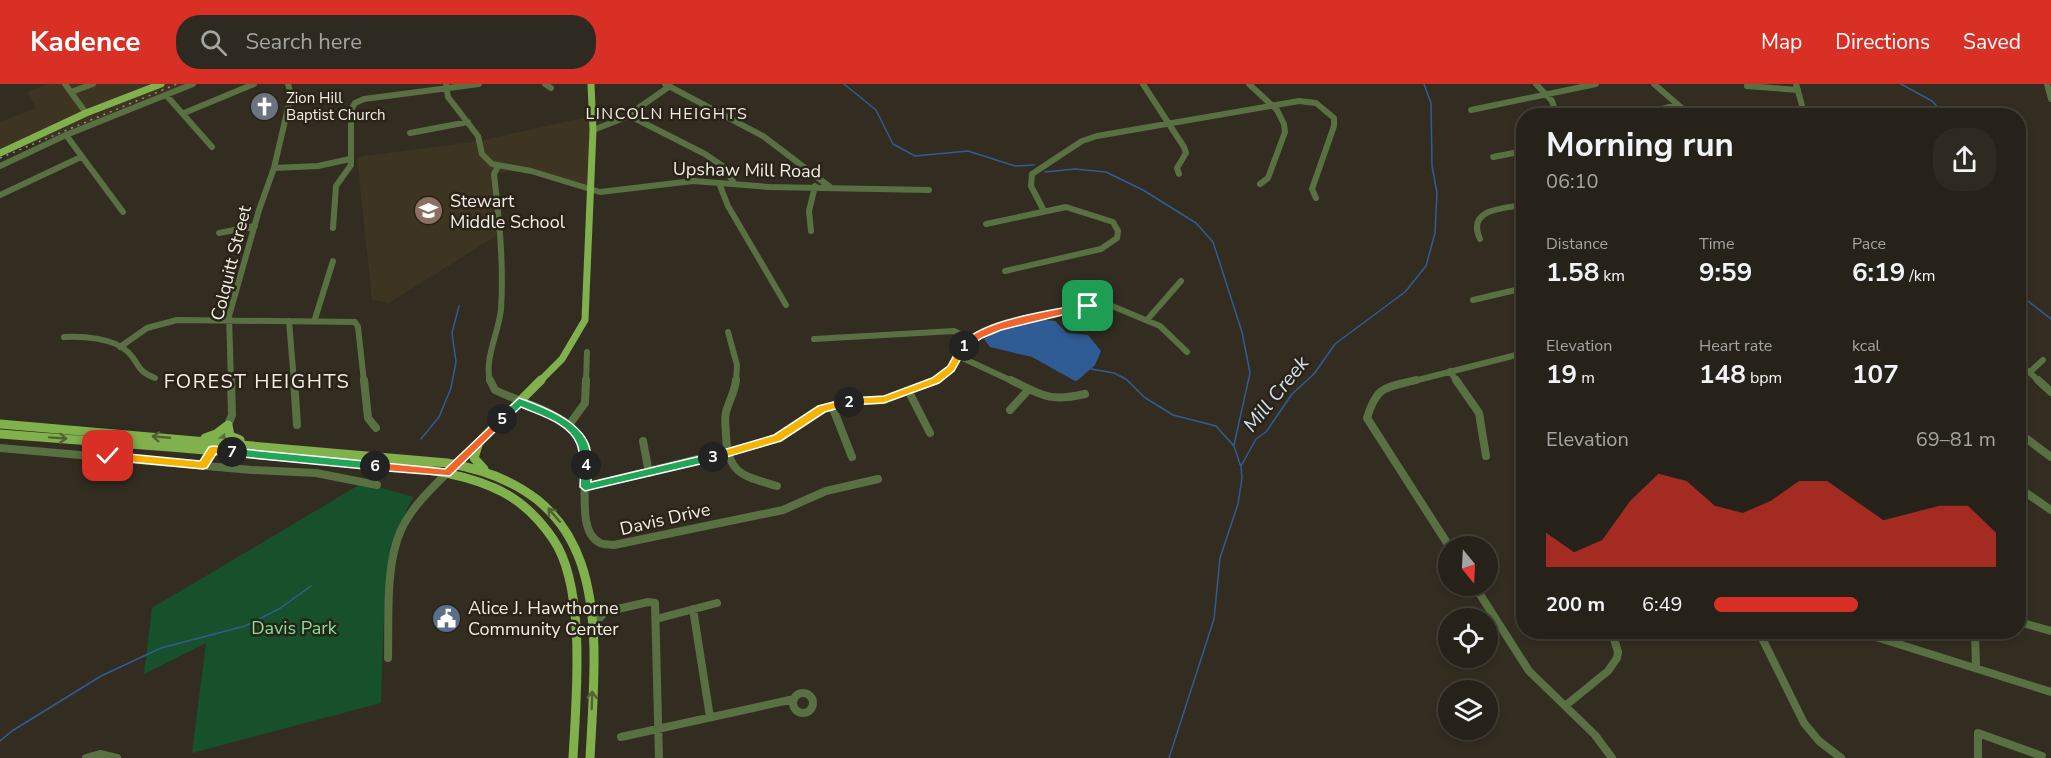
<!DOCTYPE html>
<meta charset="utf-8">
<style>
:root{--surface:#262219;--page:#2e2a22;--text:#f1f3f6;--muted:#a4a4a2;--line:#423f38;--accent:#d93025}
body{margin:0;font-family:"Nunito Sans",sans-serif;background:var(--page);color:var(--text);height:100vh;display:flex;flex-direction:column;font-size:22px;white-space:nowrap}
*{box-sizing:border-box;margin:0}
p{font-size:20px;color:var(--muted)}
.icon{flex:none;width:33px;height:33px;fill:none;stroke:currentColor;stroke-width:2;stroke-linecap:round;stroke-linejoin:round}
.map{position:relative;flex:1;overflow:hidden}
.drawer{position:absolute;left:1516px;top:24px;width:510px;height:531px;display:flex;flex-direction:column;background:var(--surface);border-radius:24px;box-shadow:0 3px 9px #0003,0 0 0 2px var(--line)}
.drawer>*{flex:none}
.needle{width:39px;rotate:162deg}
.controls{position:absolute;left:1438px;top:452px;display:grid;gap:12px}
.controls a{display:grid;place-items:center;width:60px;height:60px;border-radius:50%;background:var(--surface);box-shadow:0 3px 9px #0003,0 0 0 2px var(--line);font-size:30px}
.pin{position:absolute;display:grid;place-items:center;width:51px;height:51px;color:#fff;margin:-26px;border-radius:12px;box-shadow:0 3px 9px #0006}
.km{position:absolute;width:30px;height:30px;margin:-15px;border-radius:50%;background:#222;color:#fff;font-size:16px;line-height:30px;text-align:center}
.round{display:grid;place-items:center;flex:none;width:63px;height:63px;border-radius:24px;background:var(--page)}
.head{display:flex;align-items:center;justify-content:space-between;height:102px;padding:0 30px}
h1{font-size:33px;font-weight:700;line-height:45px}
.stats{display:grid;grid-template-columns:repeat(3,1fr);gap:9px;height:102px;padding:6px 30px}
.stats div{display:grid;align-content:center}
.stats b{font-size:26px;font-weight:700}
.stats small{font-size:16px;font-weight:400}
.stats p{font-size:16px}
.chart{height:168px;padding:12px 30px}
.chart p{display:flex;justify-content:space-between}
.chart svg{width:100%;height:108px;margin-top:6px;fill:var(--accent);opacity:.7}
ul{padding:0 30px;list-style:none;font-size:20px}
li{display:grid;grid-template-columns:96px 72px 1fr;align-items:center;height:45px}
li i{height:15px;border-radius:8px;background:var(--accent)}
header{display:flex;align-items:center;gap:36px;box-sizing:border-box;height:84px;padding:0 30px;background:var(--accent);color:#fff}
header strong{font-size:28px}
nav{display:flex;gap:33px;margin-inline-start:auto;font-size:21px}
.search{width:420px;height:54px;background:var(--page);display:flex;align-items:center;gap:15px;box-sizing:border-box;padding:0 21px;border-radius:24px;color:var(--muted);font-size:22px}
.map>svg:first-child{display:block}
.built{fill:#3d3422}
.green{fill:#16512c}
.water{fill:#305c95}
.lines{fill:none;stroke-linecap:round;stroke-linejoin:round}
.stream{stroke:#305c95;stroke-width:1.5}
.minor-far1{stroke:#587042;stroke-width:6}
.minor{stroke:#587042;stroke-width:8}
.major-far1{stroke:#81b14d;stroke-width:7}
.major{stroke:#81b14d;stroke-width:9}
.rail{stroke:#969187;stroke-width:1.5;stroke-dasharray:2 5;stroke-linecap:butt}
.oneway{stroke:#516330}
.split-1{fill:#f0652b;stroke:#fff;stroke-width:1.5}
.split-2{fill:#f5b400;stroke:#fff;stroke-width:1.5}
.split-3{fill:#f5b400;stroke:#fff;stroke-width:1.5}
.split-4{fill:#22a559;stroke:#fff;stroke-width:1.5}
.split-5{fill:#22a559;stroke:#fff;stroke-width:1.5}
.split-6{fill:#f0652b;stroke:#fff;stroke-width:1.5}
.split-7{fill:#22a559;stroke:#fff;stroke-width:1.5}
.split-8{fill:#f5b400;stroke:#fff;stroke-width:1.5}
.labels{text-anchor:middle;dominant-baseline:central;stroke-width:5;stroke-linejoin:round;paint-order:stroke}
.far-poi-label{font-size:15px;fill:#f2eee6;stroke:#292318;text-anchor:start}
.far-neighbourhood-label{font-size:16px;letter-spacing:1.5px;fill:#f2eee6;stroke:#292318}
.street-label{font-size:18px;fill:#f2eee6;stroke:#292318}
.poi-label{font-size:18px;fill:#f2eee6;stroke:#292318;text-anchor:start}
.park-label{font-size:18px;fill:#7fe29d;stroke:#292318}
.neighbourhood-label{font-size:20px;letter-spacing:1.5px;fill:#f2eee6;stroke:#292318}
.water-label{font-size:20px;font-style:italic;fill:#d3e0f1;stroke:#292318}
</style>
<header>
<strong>Kadence</strong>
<div class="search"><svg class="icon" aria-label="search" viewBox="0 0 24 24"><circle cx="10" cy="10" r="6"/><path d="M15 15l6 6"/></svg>Search here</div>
<nav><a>Map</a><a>Directions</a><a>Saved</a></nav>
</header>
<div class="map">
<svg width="2051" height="674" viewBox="0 0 2051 674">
<rect width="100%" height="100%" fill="#332d21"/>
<path class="built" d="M48 0H189L65 50 0 69V38L36 24 27 8Z
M592 32 589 103 518 86 494 90 496 152 389 219 372 216 357 73 479 57Z"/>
<path class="green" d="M359 401 379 403 413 413C380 475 384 552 381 619L192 669 206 559 144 590 152 524Z"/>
<path class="water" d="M1044 236 1055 237 1067 249 1088 251 1101 267 1095 281 1078 296 1075 297 1032 273 990 263 984 255 995 248Z"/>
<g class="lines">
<path class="stream" d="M844 0 876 26 893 60 915 72 968 67 1015 82 1034 81
M1901 0 1932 17 1946 32
M1045 88 1075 85 1106 88 1143 106 1196 139 1213 158 1242 248 1250 289 1234 361
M2019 210 2051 235
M1091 285 1114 289 1126 295 1144 313 1173 331 1216 342 1234 362 1241 383 1242 394 1238 420 1220 474 1214 535 1169 674
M421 355 439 333 451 304 456 278 452 249 459 222
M1241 382 1256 355 1266 348 1292 310 1314 290 1335 260 1405 208 1426 182 1435 149 1437 109 1432 82 1431 19 1424 0
M0 657 12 647 101 592 161 564 245 542 279 525 311 502"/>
<path class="minor-far1" d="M65 0 86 29
M446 0 448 13 478 52 482 70 492 80 531 87 600 108 693 97 769 103 929 106
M545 0 551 4
M665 0 763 52 830 103
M1143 0 1184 63 1186 69 1177 84 1179 90
M1249 0 1277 26 1284 40 1285 48 1268 94 1260 100
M1536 0 1552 17 1557 32
M1654 0 1691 32
M1796 0 1805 32
M2047 0 2051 15
M1747 2 1798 6
M71 8 93 0
M166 11 212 63
M1471 26 1596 0
M184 29 254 0
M630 32 705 70 724 83 734 99
M1636 32 1677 21
M593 46 624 34 670 2
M410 49 468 38
M66 51 123 128
M1493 73 1524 67
M0 82 66 51 193 0
M274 84 318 82 350 75
M719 99 728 122 786 221
M0 111 81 73
M1044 127 1031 102 1032 90 1082 57 1097 52 1299 17 1316 19 1334 34V42L1312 105 1316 114
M986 140 1066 123 1113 138 1118 147 1117 154 1101 165 1005 187
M333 144 336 102 351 81V26L355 19 364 15 479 0
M811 147 809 127 815 102
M219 149 255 142
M1480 155C1466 125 1503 124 1524 121
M1473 216 1524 204
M1147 236 1181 197
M289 237 294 298
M314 238 333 177
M728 248 737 281 736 298
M64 253C83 252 114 254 128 268 141 281 135 286 155 294
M814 255 954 247 972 256
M120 263 147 244 177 236 355 238 358 243 364 298
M958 272 1014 298
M1450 287 1457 298
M2028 287 2040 298
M2019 289 2031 287 2043 276
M231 298 229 232 259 126 274 84 291 11 288 0
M490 298C484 274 499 248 501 225 504 180 499 135 494 90L498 82
M586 298 587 268
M932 298 951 284 964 261 979 251 999 243 1088 222H1112L1160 242 1187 268
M1410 298 1524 269"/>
<path class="minor" d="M294 296 297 341
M364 296 368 334 376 344
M490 296 495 306C521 319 557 326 576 349 597 375 570 444 600 459 604 461 610 460 614 461L783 426 826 407 878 395
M736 296C735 308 729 316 726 328 724 335 726 344 726 352 728 391 744 392 777 402
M1011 296C1043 312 1049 318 1085 310
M1416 296C1385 304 1377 301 1367 334L1449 462
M1456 296 1479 329 1486 372
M2038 296 2051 308
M909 308 930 349
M832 322 852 373
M1010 326 1029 305
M569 341 585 319 586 296
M2019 349 2051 373
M643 357 649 389
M0 364 252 386 316 389 377 401
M203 381 226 346 232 331 231 296
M585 403 763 359 777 354 822 325 847 318 884 316 936 296
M2019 404 2051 426
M1474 501 1529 587 1595 651 1612 674
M693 525 710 633
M656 535 717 519
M2019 538 2051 547
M593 541 605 528 648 518 655 519 659 674
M1759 548 1804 639 1819 657 1841 674
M1860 548 2051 608
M1975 548 1976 583
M388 574C389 536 385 481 401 446 411 424 430 406 447 389
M793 619a10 10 0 1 1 20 0a10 10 0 1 1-20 0Z
M1565 622 1608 587 1617 574 1618 568 1612 548
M621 653 794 615
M86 674 100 670 117 674
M1978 674V649L2042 672"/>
<path class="major-far1" d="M0 69 86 29 161 0
M539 298 562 275 585 236 593 46 591 0"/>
<path class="major" d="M0 340 447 379C614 408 597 542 590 674
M228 341 230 352 240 356
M0 350C110 358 221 367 331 377 382 382 444 382 492 403 517 413 538 433 553 455 587 504 576 616 573 674
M205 354 216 350 228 341
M478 361 474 374 484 385
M454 383 541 296"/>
<path class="rail" d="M0 74 177 0"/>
</g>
<defs><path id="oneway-shaft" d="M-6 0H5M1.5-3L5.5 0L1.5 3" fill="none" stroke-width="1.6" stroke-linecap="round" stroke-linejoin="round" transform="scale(1.5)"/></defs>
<g class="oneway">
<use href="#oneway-shaft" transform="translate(161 353) rotate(-175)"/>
<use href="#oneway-shaft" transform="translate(58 354) rotate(4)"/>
<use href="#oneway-shaft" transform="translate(554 431) rotate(-131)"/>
<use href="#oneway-shaft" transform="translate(592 616) rotate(-88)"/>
</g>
<path class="split-1" d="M1088 219 1092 222 1091 224 1001 246 982 254 964 266 959 262C982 234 1052 227 1088 219Z"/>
<path class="split-2" d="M964 259 968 262 954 287 939 299 884 319 849 321 845 318 849 314 884 312 932 294 948 282 960 260Z"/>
<path class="split-3" d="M849 314 853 315V320L825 328 781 357 713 377 708 373 713 369 774 351 818 322Z"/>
<path class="split-4" d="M713 369 718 373 713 377 585 407 580 403 581 381 586 377 591 381V398Z"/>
<path class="split-5" d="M519 314C548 324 601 344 589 384H582C579 376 580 367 577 360 569 339 539 331 521 323L505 338H499V332Z"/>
<path class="split-6" d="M502 331 505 332V338L450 392 375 386 370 382 375 378 445 385Z"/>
<path class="split-7" d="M232 364 375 378 380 382 375 386 232 372 227 368Z"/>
<path class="split-8" d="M213 362 232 364 237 368 232 372 216 370 207 384 203 385 108 376 103 372 108 368 200 377 209 363Z"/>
<defs>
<symbol id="church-disc" viewBox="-11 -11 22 22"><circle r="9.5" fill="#6b7280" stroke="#292318"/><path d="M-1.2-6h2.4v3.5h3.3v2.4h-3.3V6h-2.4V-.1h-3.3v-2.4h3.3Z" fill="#fff"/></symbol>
<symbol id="school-disc" viewBox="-11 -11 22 22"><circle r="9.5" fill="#8d6e63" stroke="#292318"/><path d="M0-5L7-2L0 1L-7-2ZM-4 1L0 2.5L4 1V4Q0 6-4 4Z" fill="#fff"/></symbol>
<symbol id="civic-disc" viewBox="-11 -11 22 22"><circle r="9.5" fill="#5c6f8a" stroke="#292318"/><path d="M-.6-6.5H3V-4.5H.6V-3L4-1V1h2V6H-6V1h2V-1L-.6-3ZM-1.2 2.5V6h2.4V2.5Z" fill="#fff"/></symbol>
</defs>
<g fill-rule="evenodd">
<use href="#church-disc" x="248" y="6" width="33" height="33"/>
<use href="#school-disc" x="412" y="110" width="33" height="33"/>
<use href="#civic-disc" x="430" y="518" width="33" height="33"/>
</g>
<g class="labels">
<g class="far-poi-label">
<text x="286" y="14">Zion Hill<tspan x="286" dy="17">Baptist Church</tspan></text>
</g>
<g class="far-neighbourhood-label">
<text x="667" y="30">LINCOLN HEIGHTS</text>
</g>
<g class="street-label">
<text transform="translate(747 86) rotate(1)">Upshaw Mill Road</text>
<text transform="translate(231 179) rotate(-76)">Colquitt Street</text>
<text transform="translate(665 435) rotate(-13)">Davis Drive</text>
</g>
<g class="poi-label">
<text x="450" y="117">Stewart<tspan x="450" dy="21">Middle School</tspan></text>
<text x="468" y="524">Alice J. Hawthorne<tspan x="468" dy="21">Community Center</tspan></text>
</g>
<g class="park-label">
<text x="294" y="544">Davis Park</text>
</g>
<g class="neighbourhood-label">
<text x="257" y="297">FOREST HEIGHTS</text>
</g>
<g class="water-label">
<text transform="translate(1276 310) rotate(-51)">Mill Creek</text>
</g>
</g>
</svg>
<div class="controls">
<a><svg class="needle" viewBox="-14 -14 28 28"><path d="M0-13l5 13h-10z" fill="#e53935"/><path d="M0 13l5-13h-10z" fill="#a4a4a2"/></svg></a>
<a><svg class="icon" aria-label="locate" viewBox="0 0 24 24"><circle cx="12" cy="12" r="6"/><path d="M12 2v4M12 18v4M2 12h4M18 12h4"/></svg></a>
<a><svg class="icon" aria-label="layers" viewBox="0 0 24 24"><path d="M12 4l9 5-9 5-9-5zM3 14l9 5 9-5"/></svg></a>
</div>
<div class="pin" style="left:1088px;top:222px;background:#1e9e55"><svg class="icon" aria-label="arrive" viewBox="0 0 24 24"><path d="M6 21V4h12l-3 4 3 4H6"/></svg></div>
<div class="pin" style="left:108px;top:372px;background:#d93025"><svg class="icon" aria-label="check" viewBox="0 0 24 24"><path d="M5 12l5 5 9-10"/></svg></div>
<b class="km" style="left:964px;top:262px">1</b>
<b class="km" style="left:849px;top:318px">2</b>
<b class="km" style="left:713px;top:373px">3</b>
<b class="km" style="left:586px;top:381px">4</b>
<b class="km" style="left:502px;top:335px">5</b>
<b class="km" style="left:375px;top:382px">6</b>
<b class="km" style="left:232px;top:368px">7</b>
<section class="drawer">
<div class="head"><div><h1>Morning run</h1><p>06:10</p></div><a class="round"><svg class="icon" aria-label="share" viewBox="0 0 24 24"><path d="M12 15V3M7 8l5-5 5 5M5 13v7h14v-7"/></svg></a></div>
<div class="stats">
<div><p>Distance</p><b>1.58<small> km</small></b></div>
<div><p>Time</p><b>9:59</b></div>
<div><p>Pace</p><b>6:19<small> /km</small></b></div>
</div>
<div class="stats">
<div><p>Elevation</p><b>19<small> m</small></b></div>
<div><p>Heart rate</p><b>148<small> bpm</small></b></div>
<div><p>kcal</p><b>107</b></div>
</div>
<div class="chart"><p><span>Elevation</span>69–81 m</p>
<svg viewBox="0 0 160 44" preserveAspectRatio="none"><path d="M0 44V30L10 38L20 33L30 17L40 6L50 9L60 19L70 22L80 17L90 9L100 9L110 17L120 25L130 22L140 19L150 19L160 30V44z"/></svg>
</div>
<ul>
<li><b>200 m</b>6:49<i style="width:51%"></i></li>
</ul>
</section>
</div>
